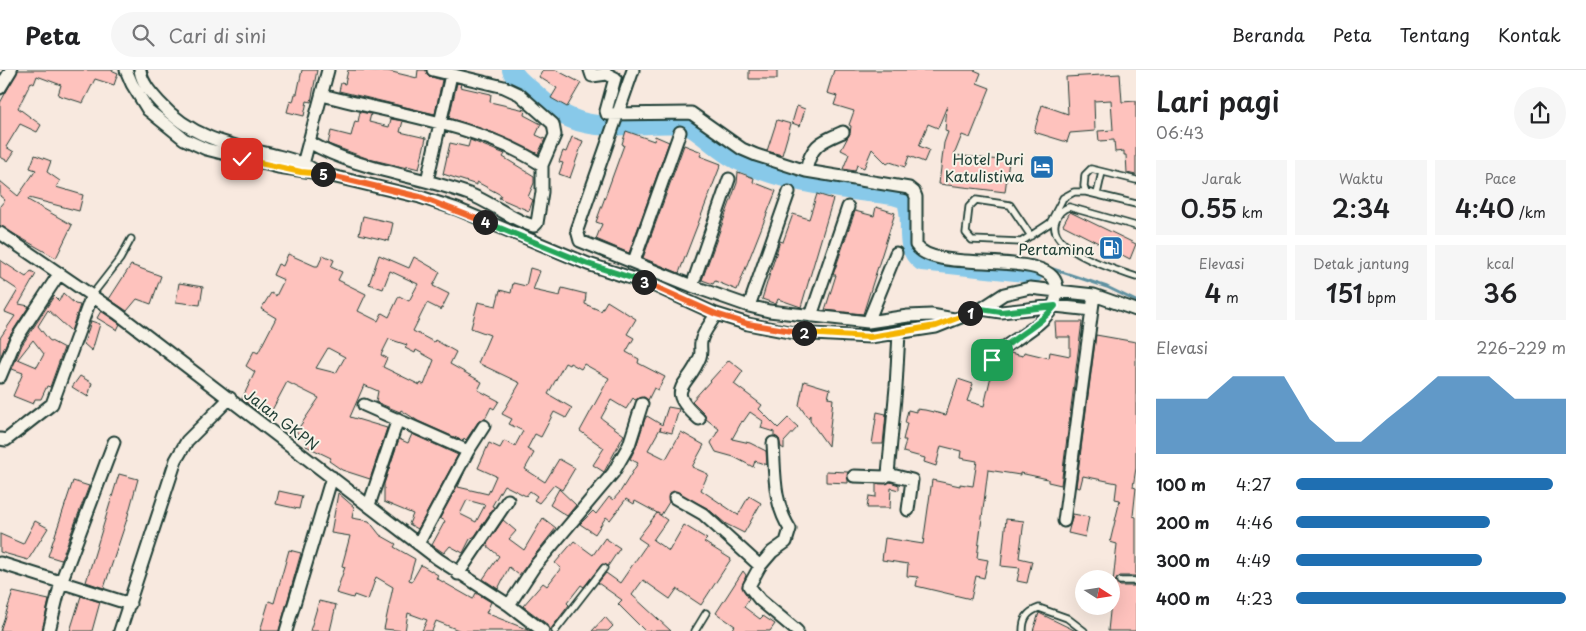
<!DOCTYPE html>
<html lang="id">
<meta charset="utf-8">
<style>
:root{--surface:#fff;--page:#f6f6f6;--text:#202124;--muted:#757577;--line:#e0e0e0;--accent:#1f6fb2}
body{margin:0;font-family:"Playpen Sans",sans-serif;background:var(--page);color:var(--text);height:100vh;display:flex;flex-direction:column;font-size:19px;white-space:nowrap}
*{box-sizing:border-box;margin:0}
p{font-size:16px;color:var(--muted)}
.icon{flex:none;width:28px;height:28px;fill:none;stroke:currentColor;stroke-width:2;stroke-linecap:round;stroke-linejoin:round}
.map{position:relative;flex:1;overflow:hidden}
.details{display:flex;flex-direction:column;background:var(--surface);width:450px}
.details>*{flex:none}
.needle{width:32px;rotate:102deg}
.fabs{position:absolute;left:1075px;top:500px;display:grid;gap:10px}
.fabs a{display:grid;place-items:center;width:45px;height:45px;border-radius:50%;background:var(--surface);box-shadow:0 5px 20px #0002;font-size:25px}
.pin{position:absolute;display:grid;place-items:center;width:42px;height:42px;color:#fff;margin:-21px;border-radius:10px;box-shadow:0 2px 8px #0006}
.km{position:absolute;width:25px;height:25px;margin:-12px;border-radius:50%;background:#222;color:#fff;font-size:14px;line-height:25px;text-align:center}
.round{display:grid;place-items:center;flex:none;width:52px;height:52px;border-radius:26px;background:var(--page)}
.summary{display:flex;align-items:center;justify-content:space-between;height:85px;padding:0 20px}
h1{font-size:28px;font-weight:600;line-height:38px}
.stats{display:grid;grid-template-columns:repeat(3,1fr);gap:8px;height:85px;padding:5px 20px}
.stats div{display:grid;align-content:center;border-radius:0px;background:var(--page);text-align:center}
.stats b{font-size:25px;font-weight:600}
.stats small{font-size:14px;font-weight:400}
.stats p{font-size:14px}
.chart{height:140px;padding:10px 20px}
.chart p{display:flex;justify-content:space-between}
.chart svg{width:100%;height:90px;margin-top:5px;fill:var(--accent);opacity:.7}
ul{padding:0 20px;list-style:none;font-size:16px}
li{display:grid;grid-template-columns:80px 60px 1fr;align-items:center;height:38px}
li i{height:12px;border-radius:6px;background:var(--accent)}
header{display:flex;align-items:center;gap:30px;box-sizing:border-box;height:70px;padding:0 25px;background:var(--surface);border-bottom:1px solid var(--line)}
header strong{font-size:24px}
nav{display:flex;gap:28px;margin-inline-start:auto;font-size:18px}
.search{width:350px;height:45px;background:var(--page);display:flex;align-items:center;gap:12px;box-sizing:border-box;padding:0 18px;border-radius:28px;color:var(--muted);font-size:19px}
main{display:flex;flex:1;min-height:0}
.map>svg:first-child{display:block}
.lines{fill:none;stroke-linecap:round;stroke-linejoin:round}
.stream{stroke:#5e91a1;stroke-width:3}
.river{stroke:#88c9e9;stroke-width:20}
.building{fill:#fec2bd;stroke:#1f3d34;fill-rule:evenodd}
.lane-casing{stroke:#1f3d34;stroke-width:9}
.street-casing{stroke:#1f3d34;stroke-width:15}
.lane{stroke:#f7f3e8;stroke-width:5.5}
.street{stroke:#f7f3e8;stroke-width:11}
.split-1-casing{stroke:#fff;stroke-width:10}
.split-2-casing{stroke:#fff;stroke-width:10}
.split-3-casing{stroke:#fff;stroke-width:10}
.split-4-casing{stroke:#fff;stroke-width:10}
.split-5-casing{stroke:#fff;stroke-width:10}
.split-6-casing{stroke:#fff;stroke-width:10}
.split-1{stroke:#22a559;stroke-width:6}
.split-2{stroke:#f5b400;stroke-width:6}
.split-3{stroke:#f0652b;stroke-width:6}
.split-4{stroke:#22a559;stroke-width:6}
.split-5{stroke:#f0652b;stroke-width:6}
.split-6{stroke:#f5b400;stroke-width:6}
.labels{text-anchor:middle;dominant-baseline:central;stroke-width:4;stroke-linejoin:round;paint-order:stroke}
.poi-label{font-size:15px;fill:#1f3d34;stroke:#f7f3e8;text-anchor:end}
.street-label{font-size:15px;fill:#1f3d34;stroke:#f7f3e8}
</style>
<header>
<strong>Peta</strong>
<div class="search"><svg class="icon" aria-label="search" viewBox="0 0 24 24"><circle cx="10" cy="10" r="6"/><path d="M15 15l6 6"/></svg>Cari di sini</div>
<nav><a>Beranda</a><a>Peta</a><a>Tentang</a><a>Kontak</a></nav>
</header>
<main>
<div class="map">
<svg width="1136" height="561" viewBox="0 0 1136 561">
<rect width="100%" height="100%" fill="#f8e9df"/>
<filter id="ink" filterUnits="userSpaceOnUse"><feTurbulence type="fractalNoise" baseFrequency=".02" numOctaves="2"/><feDisplacementMap in="SourceGraphic" scale="10" xChannelSelector="R" yChannelSelector="G"/><feConvolveMatrix kernelMatrix="1 2 1 2 8 2 1 2 1" color-interpolation-filters="sRGB"/></filter>
<g filter="url(#ink)">
<g class="lines">
<path class="stream" d="M1050 198 1107 217 1136 231"/>
<path class="river" d="M512 0C515 9 526 16 533 22 586 74 623 49 686 54 704 63 718 80 736 89 785 113 840 119 893 125L906 129C916 151 901 176 922 191L1034 203"/>
</g>
<path class="building" d="M18 0H111L118 3 114 15 95 9 83 33 58 25 61 15 37 6 34 14 31 12 18 38 41 55 37 62 20 54 6 77 14 82 8 91 0 87V33Z
M302 0H317L311 32 307 31 304 46 287 42 290 31 293 32 295 24H297Z
M348 0 388 1 417 8 418 0H426L428 6 442 10 435 44 339 21 341 13 345 14Z
M543 0H556L581 13 567 37 551 28 557 18 539 7Z
M749 0H777V9H749Z
M834 0H974L981 3 977 13 990 18 970 68 962 65 954 85 1009 91 1005 122 939 114 944 73 948 62 945 61 947 36 938 58 928 54 919 76 929 80 924 92 909 86 905 97 890 92 887 94 872 79 864 98 857 95 855 101 843 99 849 84 841 80 850 63 851 56 849 55 854 41 834 35 837 26 827 23Z
M1120 4 1122 32 1136 31V105L1127 103 1126 85H1124V81L1115 82 1114 70 1099 71 1098 61 1113 60 1111 30 1094 31 1095 61 1070 63 1067 72 1034 62 1042 35 1068 44 1066 7Z
M457 13 461 14 460 17 491 24 490 32 525 40 524 45 541 54 536 65 545 69 538 84 494 63 449 48Z
M797 36 805 39 800 56 792 53Z
M360 42 371 44 369 52 389 57 391 49 403 51 400 62 426 68 419 99 407 96V98L369 89 328 74 331 61 351 66 355 51 358 52Z
M777 50 791 54 782 85 767 81Z
M626 61 654 71 655 66 669 72 629 183 596 169 602 154 596 152 624 75 622 74Z
M572 67 583 71 570 108 559 104 563 93 559 92 563 81 566 82Z
M470 70 505 84 503 87 534 106V113L528 127 533 130 529 141 499 128 501 125 477 112V115L443 104 450 73 468 77Z
M684 75 702 82 700 86 721 94 679 203 643 188Z
M35 85 51 91 47 102 60 111 56 117 83 125 79 141 29 128 28 130 72 155 56 188 0 156V136L5 130 0 126V111L18 126 36 100 30 98Z
M738 102 754 108 753 112 776 121 737 220 715 211 713 214 702 210 737 113Z
M817 124 833 129 801 237 778 229 776 234 762 229 780 171 783 172 793 144 809 149Z
M876 137 895 143 863 244 825 240 836 205H833L855 141 874 146Z
M1070 142 1136 174 1130 189 1063 155Z
M363 146 393 153 389 171 359 164Z
M288 184 315 196H318L323 185 334 190 331 197 342 202 338 210 366 224 358 241 378 251 382 243 389 247 399 226 409 231 418 214 390 201 383 219 369 214 379 185 409 198 414 187 440 202 433 216 449 224 441 240 427 233 413 261 434 272 435 270 456 282 450 294 482 312 478 320 499 331 494 339 491 337 485 349 478 352 466 370 464 368 463 371 418 351 401 340 400 342 376 332 378 321 364 315 350 347 387 358 370 409 342 400 329 391 331 388 306 376 309 371 296 362 319 328 287 312 271 342 259 334 256 340 242 329 255 302 246 296 254 281 258 283 276 248 261 239 271 223 276 226 284 210 273 205 278 194 283 196ZM389 269 407 275 405 278 415 283 416 280 434 290 424 315 421 313 420 315 383 297 387 288 381 285ZM328 278 345 287 336 303 316 298Z
M0 190 26 207 31 201 36 204 19 234 29 236 9 267 0 288V268L15 246 5 242 18 220 0 208Z
M131 195 161 206 151 234 137 229 127 241 109 229Z
M530 198 540 201 533 220 560 226 562 218 586 224 585 234 601 241 607 231 636 249 627 264 634 268 626 282 639 289 638 293 665 307 658 320 654 318 648 330 644 327 635 330 633 328 626 339 611 330 601 348 624 365 604 402 593 395 604 378 580 361 609 308 584 294 581 299 570 293 569 295 565 293 548 324 572 338 566 348 554 342 541 367 535 364 527 379 534 383 525 399 545 412 559 389 575 398 562 420 554 415 539 433 534 430 537 426 530 421 526 426 504 415 492 436 494 437 475 466 470 469 463 483 450 476 444 483 432 475 445 451 440 448 464 403 458 417 488 424 496 406 478 398 489 373 500 378 504 371 515 376 523 361 509 354 512 349 502 344 520 313 478 293 490 265 471 258 478 232 496 236 500 220 511 223 513 213 526 216ZM467 430 485 435 476 452 460 444Z
M179 213 203 217 200 235 176 232Z
M63 223 75 234 80 235 71 261 48 240 38 256 49 270 64 278 50 317 47 316 41 329H35L33 334 13 326 23 303 12 299 22 275 54 226 59 231ZM33 270 44 284 37 297 18 289Z
M101 241 120 254 117 260 97 248Z
M91 251 100 254 92 281 84 274Z
M1055 252H1082L1061 415 1048 412V409L1020 403V405L988 400 977 488 988 490 984 508 976 506 971 529 916 516 918 507 907 506 908 494 882 490 885 468 923 474 932 410 960 416V414L973 416 977 391 960 388 961 381 941 376 936 396 924 392 925 388 903 382 906 370H903L907 353H905L908 340 916 342V339L925 340 946 345 958 309 973 314 967 331 984 336 991 306 995 307 998 295 1010 283 1023 286 1024 282 1049 288 1050 282 1070 286V267H1056Z
M1096 265 1136 272V398L1133 417 1136 418 1133 446 1136 447V506H1120L1115 511 1120 516H1136V561H1108L1117 474 1110 472 1120 430 1115 429 1117 413 1083 406 1080 418 1076 417Z
M729 290 743 301 734 314 762 335 759 339 778 358 788 348 798 357 784 372V379L781 377 779 369 774 366V362L761 358 763 351 750 342 743 352 742 351 732 369 750 373 766 381 767 395 755 391 753 397 734 387 716 382 711 373 719 359 706 349 705 344 692 331Z
M80 306 92 313 88 327 72 317Z
M804 311 830 319 828 328 833 329 828 376 810 351V345L808 348 799 335Z
M668 337 679 339 672 363 660 360 661 357 648 380 666 389 681 362 704 375 692 397 708 404 701 420 738 445 749 426 761 433 744 463 726 454 707 438 675 421 669 424V432L661 445 635 431 634 434 626 429 610 450 606 447 595 464 580 454 593 441 596 444 609 427 613 430 620 422 638 393 630 389 636 377 645 349 647 346 662 355Z
M877 342 886 344 883 374H872Z
M412 364 458 385 418 459 409 454 413 444 384 432V414L399 369 408 373Z
M826 401 848 402V413L826 412Z
M119 404 138 409 127 449 104 518 86 512Z
M73 411 89 416 61 490 48 486Z
M890 412 899 415V420L891 418 890 438H867L869 426 876 427V414Z
M559 419 576 435 567 446 550 435Z
M279 421 302 426 299 439 276 434Z
M338 423 354 437 352 448 369 451 380 465 396 474 394 477 415 489 409 510 412 511 421 495 438 505 436 508 473 529 476 523 491 532 486 543 531 561H461L436 551 432 561H422L427 550 408 543 405 561 384 559 393 517 376 507 368 530 354 525 353 528 336 523 345 497 342 496 350 466 331 463Z
M657 443 667 450 653 470 669 481 684 455 707 469 704 472 731 489 701 535 677 519 670 529 643 510 632 525 671 561H645L618 534 622 530 598 513 606 503 620 513 647 474 638 468Z
M1073 444 1089 447 1085 467 1068 463Z
M543 448 556 458 519 505 509 497 498 519 483 509 499 486 486 475 503 450 516 461 509 469 524 480Z
M1006 449 1024 451 1019 488 1032 491 1027 513 1017 511 1020 498 1001 496Z
M35 451 48 458 28 490 0 482V464L23 474Z
M605 468 620 478 608 496 602 494 584 517 581 515 567 533 569 535 550 560 548 555 523 536 543 513 547 516 561 498 555 493 574 471 593 485Z
M289 480 301 483 279 561H260L269 531 274 533Z
M743 501 746 505 742 517 749 529 744 537 760 549 763 546 775 554 770 561H731L735 556 716 543Z
M13 522 49 530 42 561H0Z
M81 526 100 532 92 561H70Z
M319 531 336 535 330 561H310Z
M1039 543 1076 561H1033Z
M605 547 613 556 608 561H592Z"/>
<g class="lines">
<defs>
<path id="lane" d="M1136 110 1091 99 1085 105 1084 116 1086 122 1136 134
M1097 124 1102 102
M1136 156 1069 137C1062 139 1058 144 1056 150 1044 179 1116 200 1136 207
M1031 166 1010 135 976 130 969 137 966 163 972 170 1021 172 1050 153 1063 128 1074 122H1086
M92 225 120 189 131 169
M1120 511H1136
M555 561 604 498
M695 561 706 543
M1023 561C1023 549 1027 542 1039 538L1067 548 1084 561"/>
<path id="street" d="M126 0 132 14 148 40 184 69 206 79 278 97 319 103 420 127 457 139 588 194 655 216 716 244 748 254 794 263 870 267 936 257 981 239 1004 224 1030 218 1094 225 1136 240
M140 0C142 13 150 22 159 32 191 68 229 75 274 85 293 90 303 92 319 103
M590 0 592 6 607 4 615 8 606 41 607 44 691 43 742 79 756 85 806 101 909 118 914 122 916 127V175C935 207 1061 174 1057 222 1055 251 1021 264 1001 280 994 286 990 295 985 302
M633 0 577 160 580 171 692 216 749 236 769 241 868 252 908 246 931 245 954 249
M0 18 11 0
M322 25C394 44 479 54 542 95
M309 72C359 101 415 104 469 124 489 131 515 152 534 156L537 153 542 122V95L555 65 553 54 519 24 504 17 433 0
M302 98 328 0
M806 101C811 75 820 72 843 62
M427 111 451 5
M0 163 117 243 438 489 509 535 543 561
M634 191 680 62
M692 216 729 109
M749 236 789 122
M981 239 1001 242 1055 236 1092 240
M811 246 848 137
M868 252 896 183
M899 263 896 317 888 404 912 410 908 440
M0 307 15 271 59 204
M364 335 468 381
M699 349C663 317 688 319 700 287 702 282 700 277 701 272 702 263 712 252 716 244
M0 369 6 370 52 334 92 225
M773 373C775 402 773 433 790 459L786 472 772 482 760 496 749 516 760 530 797 561
M854 406 885 407 888 404
M675 428 703 444 760 496
M369 435 398 349
M1064 451 1094 225
M418 474 468 381 484 356
M0 493 130 534
M458 504 508 430
M509 535 534 497 613 403 629 375 642 334
M49 561 61 512 114 372
M120 561 176 390 187 371 230 328
M286 561 332 407"/>
</defs>
<use href="#lane" class="lane-casing"/>
<use href="#street" class="street-casing"/>
<use href="#lane" class="lane"/>
<use href="#street" class="street"/>
</g>
</g>
<g class="lines" filter="url(#ink)">
<defs>
<path id="split-1" d="M970 243 981 239 1001 242 1055 236C1038 258 1009 268 992 290"/>
<path id="split-2" d="M804 263 870 267 936 256 970 243"/>
<path id="split-3" d="M644 212 716 244 748 254 804 263"/>
<path id="split-4" d="M485 152 588 194 644 212"/>
<path id="split-5" d="M323 104 420 127 485 152"/>
<path id="split-6" d="M242 89 301 102 323 104"/>
</defs>
<use href="#split-1" class="split-1-casing"/>
<use href="#split-2" class="split-2-casing"/>
<use href="#split-3" class="split-3-casing"/>
<use href="#split-4" class="split-4-casing"/>
<use href="#split-5" class="split-5-casing"/>
<use href="#split-6" class="split-6-casing"/>
<use href="#split-1" class="split-1"/>
<use href="#split-2" class="split-2"/>
<use href="#split-3" class="split-3"/>
<use href="#split-4" class="split-4"/>
<use href="#split-5" class="split-5"/>
<use href="#split-6" class="split-6"/>
</g>
<defs>
<symbol id="hotel-square" viewBox="-11 -11 22 22"><rect x="-9" y="-9" width="18" height="18" rx="4" fill="#1f6fb2" stroke="#f7f3e8"/><path d="M-6-4.5h1.5V1H6V5H4.5V3h-9V5H-6ZM-4 0a1.8 1.8 0 1 1 3.6 0ZM.5 0V-2.5h3Q6-2.5 6 0Z" fill="#fff"/></symbol>
<symbol id="fuel-square" viewBox="-11 -11 22 22"><rect x="-9" y="-9" width="18" height="18" rx="4" fill="#1f6fb2" stroke="#f7f3e8"/><path d="M-5.5-6h7V0h2V4h1.3V-2.5L3-4.5l.8-.8L6-3V5H2.5V1h-1V6h-7ZM-4.2-4.7v3.2H.2V-4.7Z" fill="#fff"/></symbol>
</defs>
<g fill-rule="evenodd">
<use href="#hotel-square" x="1028" y="83" width="28" height="28"/>
<use href="#fuel-square" x="1097" y="164" width="28" height="28"/>
</g>
<g class="labels">
<g class="poi-label">
<text x="1024" y="88">Hotel Puri<tspan x="1024" dy="17">Katulistiwa</tspan></text>
<text x="1094" y="178">Pertamina</text>
</g>
<g class="street-label">
<text transform="translate(282 349) rotate(38)">Jalan GKPN</text>
</g>
</g>
</svg>
<div class="fabs">
<a><svg class="needle" viewBox="-14 -14 28 28"><path d="M0-13l5 13h-10z" fill="#e53935"/><path d="M0 13l5-13h-10z" fill="#757577"/></svg></a>
</div>
<div class="pin" style="left:992px;top:290px;background:#1e9e55"><svg class="icon" aria-label="arrive" viewBox="0 0 24 24"><path d="M6 21V4h12l-3 4 3 4H6"/></svg></div>
<div class="pin" style="left:242px;top:89px;background:#d93025"><svg class="icon" aria-label="check" viewBox="0 0 24 24"><path d="M5 12l5 5 9-10"/></svg></div>
<b class="km" style="left:970px;top:243px">1</b>
<b class="km" style="left:804px;top:263px">2</b>
<b class="km" style="left:644px;top:212px">3</b>
<b class="km" style="left:485px;top:152px">4</b>
<b class="km" style="left:323px;top:104px">5</b>
</div>
<section class="details">
<div class="summary"><div><h1>Lari pagi</h1><p>06:43</p></div><a class="round"><svg class="icon" aria-label="share" viewBox="0 0 24 24"><path d="M12 15V3M7 8l5-5 5 5M5 13v7h14v-7"/></svg></a></div>
<div class="stats">
<div><p>Jarak</p><b>0.55<small> km</small></b></div>
<div><p>Waktu</p><b>2:34</b></div>
<div><p>Pace</p><b>4:40<small> /km</small></b></div>
</div>
<div class="stats">
<div><p>Elevasi</p><b>4<small> m</small></b></div>
<div><p>Detak jantung</p><b>151<small> bpm</small></b></div>
<div><p>kcal</p><b>36</b></div>
</div>
<div class="chart"><p><span>Elevasi</span>226–229 m</p>
<svg viewBox="0 0 160 44" preserveAspectRatio="none"><path d="M0 44V17L10 17L20 17L30 6L40 6L50 6L60 27L70 38L80 38L90 27L100 17L110 6L120 6L130 6L140 17L150 17L160 17V44z"/></svg>
</div>
<ul>
<li><b>100 m</b>4:27<i style="width:95%"></i></li>
<li><b>200 m</b>4:46<i style="width:72%"></i></li>
<li><b>300 m</b>4:49<i style="width:69%"></i></li>
<li><b>400 m</b>4:23<i style="width:100%"></i></li>
</ul>
</section>
</main>
